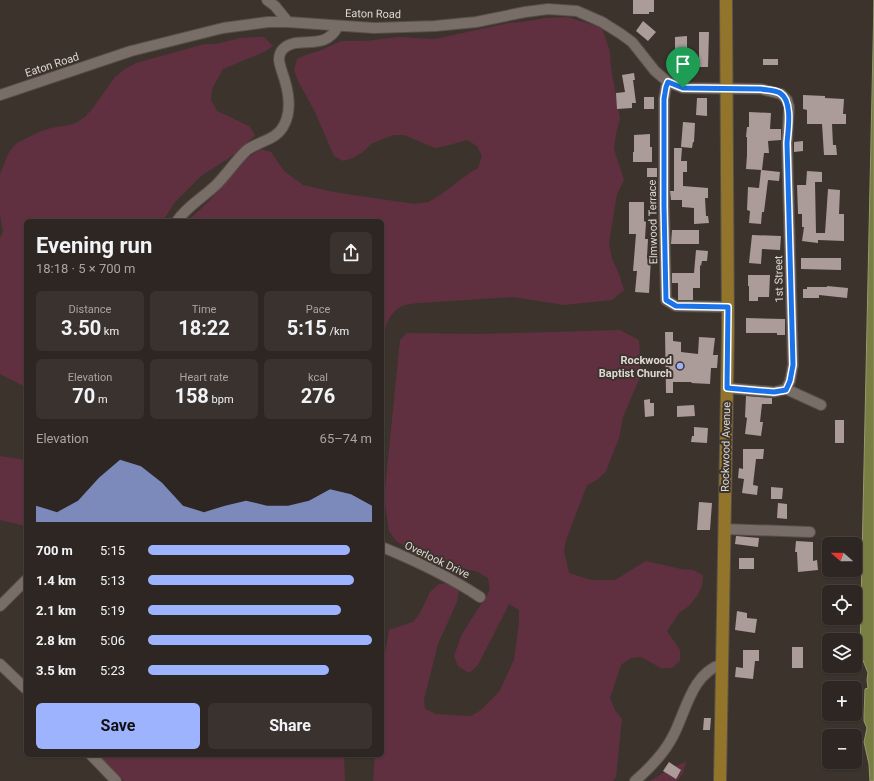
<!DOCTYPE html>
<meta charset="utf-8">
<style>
:root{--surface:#2d2622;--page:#39322f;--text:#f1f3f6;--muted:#a7a5a5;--line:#484340;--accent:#9eb3fd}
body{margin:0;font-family:Roboto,sans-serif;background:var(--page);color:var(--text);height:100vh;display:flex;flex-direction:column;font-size:15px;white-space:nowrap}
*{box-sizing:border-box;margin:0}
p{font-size:13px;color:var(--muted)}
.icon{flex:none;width:22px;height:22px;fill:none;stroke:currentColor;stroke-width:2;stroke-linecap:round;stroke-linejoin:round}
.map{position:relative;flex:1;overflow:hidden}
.drawer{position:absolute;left:24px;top:219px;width:360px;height:538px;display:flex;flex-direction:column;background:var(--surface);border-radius:6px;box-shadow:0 1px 3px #0004,0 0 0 1px var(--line)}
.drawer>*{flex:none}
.needle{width:26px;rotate:290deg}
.buttons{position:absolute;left:822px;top:537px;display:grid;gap:8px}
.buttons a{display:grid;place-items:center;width:40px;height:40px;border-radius:6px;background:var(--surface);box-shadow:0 1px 3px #0004,0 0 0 1px var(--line);font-size:20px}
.pin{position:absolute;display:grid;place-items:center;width:34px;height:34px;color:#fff;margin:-41px -17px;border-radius:50% 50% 50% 0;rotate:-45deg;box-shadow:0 0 4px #0007}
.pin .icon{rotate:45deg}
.round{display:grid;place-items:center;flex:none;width:42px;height:42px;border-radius:6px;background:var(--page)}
.overview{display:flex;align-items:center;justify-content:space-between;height:68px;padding:0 12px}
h1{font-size:22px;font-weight:700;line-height:30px}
.metrics{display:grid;grid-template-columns:repeat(3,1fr);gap:6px;height:68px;padding:4px 12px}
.metrics div{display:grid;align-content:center;border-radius:6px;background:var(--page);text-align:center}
.metrics b{font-size:20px;font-weight:700}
.metrics small{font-size:11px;font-weight:400}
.metrics p{font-size:11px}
.chart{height:112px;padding:8px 12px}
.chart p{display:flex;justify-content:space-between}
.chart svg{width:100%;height:72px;margin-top:4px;fill:var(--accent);opacity:.7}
.action{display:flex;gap:8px;margin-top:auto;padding:8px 12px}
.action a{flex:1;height:46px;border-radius:6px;background:var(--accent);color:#111;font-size:16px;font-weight:700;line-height:46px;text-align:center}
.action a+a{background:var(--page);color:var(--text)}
ul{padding:0 12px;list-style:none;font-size:13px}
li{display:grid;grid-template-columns:64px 48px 1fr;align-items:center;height:30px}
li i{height:10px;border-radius:5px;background:var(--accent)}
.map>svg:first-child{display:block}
.green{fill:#603041}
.water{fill:#797e42;stroke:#97996e}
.building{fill:#ab9c9a}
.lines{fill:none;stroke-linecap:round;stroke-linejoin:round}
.minor-casing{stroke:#574f4a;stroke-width:12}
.major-casing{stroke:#574f4a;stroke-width:14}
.minor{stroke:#796e67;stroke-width:10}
.major{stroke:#92752a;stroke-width:12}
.route-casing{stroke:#fff;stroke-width:8}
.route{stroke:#1a73e8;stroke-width:5}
.poi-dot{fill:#9eb3fd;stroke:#3c332d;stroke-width:1.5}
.labels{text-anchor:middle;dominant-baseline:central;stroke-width:4;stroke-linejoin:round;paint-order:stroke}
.street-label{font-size:11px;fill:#ded8d4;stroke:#3c332d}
.poi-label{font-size:11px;font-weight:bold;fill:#ded8d4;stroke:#3c332d;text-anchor:end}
</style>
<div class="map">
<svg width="874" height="781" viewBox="0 0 874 781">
<rect width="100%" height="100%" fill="#3c332d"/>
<path class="green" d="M568 17 602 28 610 52 611 68 620 118 616 134 614 149 624 180 617 194 609 243 612 259 619 274 624 290 612 300 564 305 513 297 418 303C413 304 407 304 402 306 387 314 385 329 382 344V221H188L211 199 225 180 241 163 260 149 271 152 284 171 303 185 333 192 415 204C419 203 424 203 428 202 444 195 461 177 478 168L482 156 477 146 467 140 446 146 435 148 404 135H393L371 144 363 152 353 158 343 161 334 156 315 112 298 81 294 70 297 59 308 54 319 51 341 41H365L399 37 435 39 509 23 522 22 545 18Z
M253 37H264L273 46 264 52 223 69 212 89 211 100 217 111 249 126 255 135 238 152 201 176 175 202 163 221H26V387L0 374V238L3 232 0 215V174L9 152 17 143 39 132 51 128 74 124 85 117 93 108 115 77 125 69 136 63 194 47 205 44H217L240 38Z
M620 330 639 340 641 375 623 417 619 438 606 471 597 480 587 485 566 540 564 551 569 573 591 580H615L646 561 681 569 693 570 703 575 702 586 697 596 689 606 680 612 667 631 680 650V661L672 668H661L641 657 631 658 621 665 610 698 615 710 622 719 616 777 613 781H373L375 755H382V672L389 630 413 622 420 613 430 592 439 584 451 583 459 591 457 602 438 644 424 699 425 709 436 714 471 716 481 710 499 692 514 660 519 622V610L509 604 478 665 469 673 458 666 454 656 462 634 490 590 488 578 478 572 449 565 406 547 396 541 389 531 384 499 400 340 407 333 477 334Z
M0 456 26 460V526L0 520Z
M97 755H344L345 781H124Z
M686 762 683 773 677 781H650C662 774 672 766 686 762Z"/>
<path class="water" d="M874 0V781H870L869 764 864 742 867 728 864 721V715L865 689 868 688 867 680 868 673 860 653Z"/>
<path class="building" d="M633 0H654V12H649V14H633Z
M643 21 656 32 648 41 636 31Z
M699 32H709L708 67H699Z
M687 36V60H675V37Z
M763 59H778V65H763Z
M634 73 635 80H633L636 103H632V108L617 109 616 93 625 92 622 75Z
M803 95 825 96V98L844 99 843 114H846V124H832L833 145H836L837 155H824L822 124H807V110L803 109Z
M644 97H654V109H644Z
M697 98H707V116L696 115Z
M749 112 771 113 770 129H781V140L768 141 769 153H764L762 170 746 169 747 155V137H746L747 127H749Z
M683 122 695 123 694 142H693L692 148 681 147Z
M650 134V147H652V162H633V152H634V135Z
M803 141V151L794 152V142Z
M674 148H682L681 161H687V172H683V186L708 188V198H705L706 216H708L709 223 694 224V208L682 207V200H671L670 191H674Z
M647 168H657V177H647Z
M761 170 780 172 779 181 768 180 764 212H762L761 224 749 223 750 211 747 210 748 187 759 188Z
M807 171 822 172V182H815L816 233H825L828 189 840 190 839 214H844V241L818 240V243L802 241 804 227H802V214H798L797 185H806Z
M629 202H644V221L646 222 645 239H648L647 258H651L649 293 635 292 637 271H633L636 234H629Z
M672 230H699V244H671Z
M752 235 781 236 780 250 762 249 761 264 749 263Z
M696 250 708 251 707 261H702L701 266 700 265V288H693V300H678V283H672V273H694Z
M801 258H841V270L801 269Z
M748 275H770L769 297H758V301H749V286H748Z
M827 286 848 288 847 298 819 295V298H803V289H807V287H827Z
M746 318 785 319V335H777V333H746Z
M665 332H673V341L681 342V352L698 354 699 337 715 338 713 355H718L717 368H711L710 384 691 383 692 382H673V393H666Z
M746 396 772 398V404H762L760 422H763L761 436 745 434 747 418 745 417Z
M650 399V403H654V416L645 417 644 400Z
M694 405 695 416 677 417V406Z
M835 420H844V443H835Z
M694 427 708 428 707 443 691 442 692 436H694Z
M743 449H764L763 459H756L753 485 758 486 757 495 742 493 744 479 738 478 739 468 743 469Z
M771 487 783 488 782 499H771Z
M699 502 712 503 710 530H697Z
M778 503 787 504V519L777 518Z
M736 536 759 538 758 547 735 544Z
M796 541 813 542V561L817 560 818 570 798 572 797 552H795Z
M739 558H754V569H739Z
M737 611 747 613V618L757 619 755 633 735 630Z
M792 647H803V668H792Z
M743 650H759V661H755L753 679 735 677 736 667 743 668Z
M704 718H711L710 730H703Z
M669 762 681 770 676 779 663 771Z"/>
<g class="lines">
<defs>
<path id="minor" d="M267 0 275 6 288 22
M668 82 666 87 664 99V206L666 300 676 306 728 307
M0 95 131 51 223 28 268 22H288L374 28 435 26 476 22 525 12 548 9 577 11 602 22 621 34 632 42 655 71 668 82 683 88 761 89 781 94 787 100 789 107 787 143 793 365 790 381 786 389 774 392 727 388
M177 221C187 206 204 197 217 184 227 174 236 160 247 150 259 141 277 140 284 125 291 112 289 95 285 81 283 74 280 67 279 60 279 57 280 52 283 49 297 34 325 53 338 26
M786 389 821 405
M724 529 810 532
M382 547C416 561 450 577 480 597
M0 606 26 580
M0 664 26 689
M91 755 116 781
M635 781C650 768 664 754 673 736 686 712 691 674 722 664"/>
<path id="major" d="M720 781 728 332 726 0"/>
</defs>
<use href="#minor" class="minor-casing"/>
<use href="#major" class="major-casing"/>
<use href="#minor" class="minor"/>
<use href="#major" class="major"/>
</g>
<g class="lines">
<defs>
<path id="route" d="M668 82 683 88 761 89C767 90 775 90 780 93 793 101 788 130 787 143L793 365 790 381 786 390 774 392 727 388 728 307 676 306 666 300 664 206V99L666 87Z"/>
</defs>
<use href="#route" class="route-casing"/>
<use href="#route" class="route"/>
</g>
<circle class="poi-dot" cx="680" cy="366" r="4"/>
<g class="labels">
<g class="street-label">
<text transform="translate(373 14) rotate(1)">Eaton Road</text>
<text transform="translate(52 65) rotate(-18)">Eaton Road</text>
<text transform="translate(653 222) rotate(-91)">Elmwood Terrace</text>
<text transform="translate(779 279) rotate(-91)">1st Street</text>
<text transform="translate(726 447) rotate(-89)">Rockwood Avenue</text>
<text transform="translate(437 560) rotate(26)">Overlook Drive</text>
</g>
<g class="poi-label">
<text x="672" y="360">Rockwood<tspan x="672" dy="13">Baptist Church</tspan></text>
</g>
</g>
</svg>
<div class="buttons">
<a><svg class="needle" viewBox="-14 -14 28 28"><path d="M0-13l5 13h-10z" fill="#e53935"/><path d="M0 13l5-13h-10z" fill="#a7a5a5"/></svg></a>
<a><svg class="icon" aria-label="locate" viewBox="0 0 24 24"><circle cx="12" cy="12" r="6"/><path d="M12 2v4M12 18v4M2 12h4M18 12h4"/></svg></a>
<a><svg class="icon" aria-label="layers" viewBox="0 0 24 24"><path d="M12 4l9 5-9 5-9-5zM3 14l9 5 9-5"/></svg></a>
<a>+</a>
<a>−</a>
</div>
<div class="pin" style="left:683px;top:88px;background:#1e9e55"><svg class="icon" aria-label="arrive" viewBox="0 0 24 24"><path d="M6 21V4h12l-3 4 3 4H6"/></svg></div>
<section class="drawer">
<div class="overview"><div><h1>Evening run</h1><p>18:18 · 5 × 700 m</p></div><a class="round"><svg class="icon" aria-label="share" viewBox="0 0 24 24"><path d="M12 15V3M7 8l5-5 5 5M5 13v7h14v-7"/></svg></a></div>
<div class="metrics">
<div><p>Distance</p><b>3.50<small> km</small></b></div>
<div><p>Time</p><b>18:22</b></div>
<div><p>Pace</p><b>5:15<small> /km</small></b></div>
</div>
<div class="metrics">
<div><p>Elevation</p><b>70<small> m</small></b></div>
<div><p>Heart rate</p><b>158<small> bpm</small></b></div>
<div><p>kcal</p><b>276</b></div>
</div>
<div class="chart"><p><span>Elevation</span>65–74 m</p>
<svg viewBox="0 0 160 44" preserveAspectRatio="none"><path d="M0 44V34L10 38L20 31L30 17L40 6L50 10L60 20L70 34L80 38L90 34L100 31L110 34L120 34L130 31L140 24L150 27L160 34V44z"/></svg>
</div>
<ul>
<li><b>700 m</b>5:15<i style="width:90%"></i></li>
<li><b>1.4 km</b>5:13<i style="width:92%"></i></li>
<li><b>2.1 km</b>5:19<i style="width:86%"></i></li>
<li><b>2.8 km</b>5:06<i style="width:100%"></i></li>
<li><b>3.5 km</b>5:23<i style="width:81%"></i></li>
</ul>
<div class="action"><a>Save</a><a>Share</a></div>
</section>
</div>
